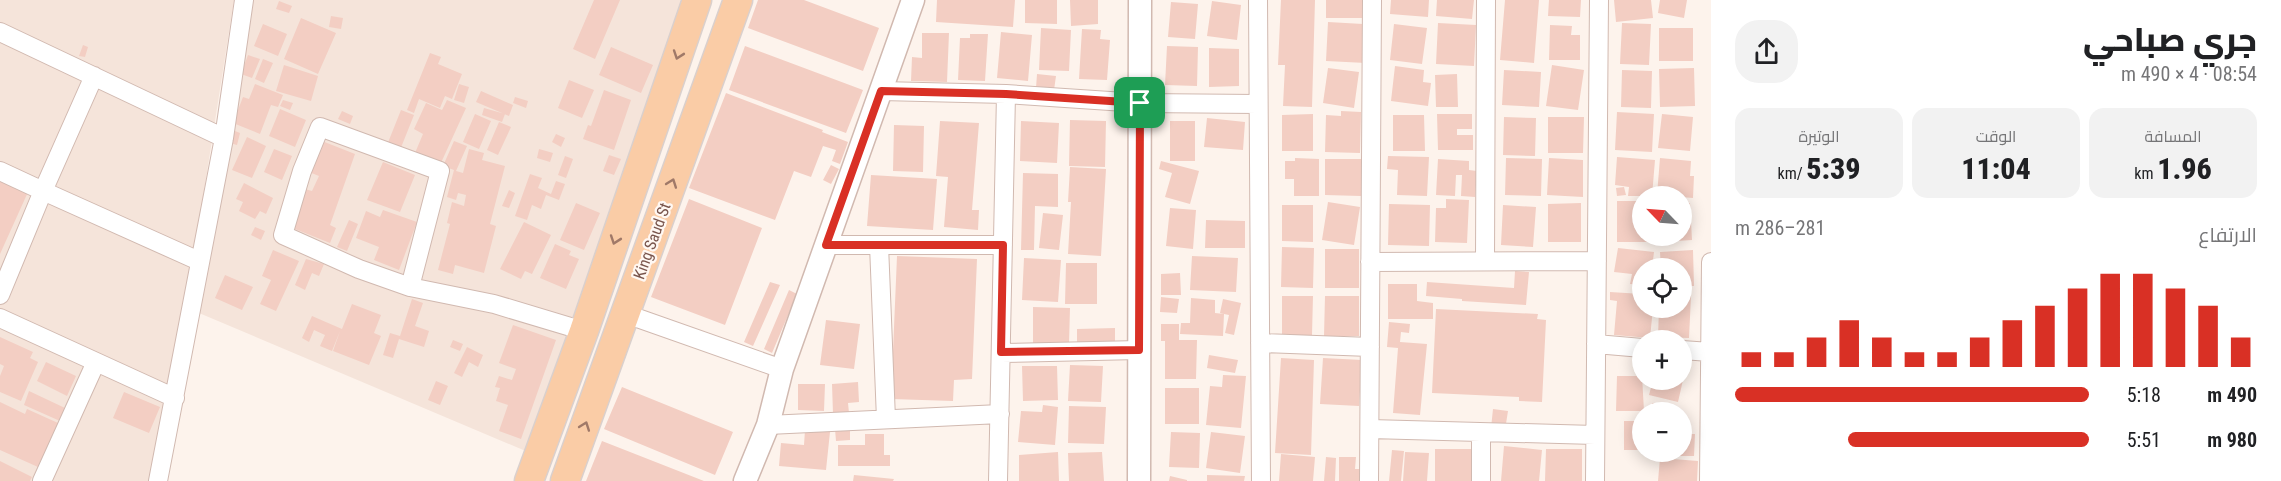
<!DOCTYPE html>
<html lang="ar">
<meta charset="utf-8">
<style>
:root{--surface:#fff;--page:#f2f2f2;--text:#202124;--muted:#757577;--accent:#d93025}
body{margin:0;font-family:"Roboto Condensed",Cairo,sans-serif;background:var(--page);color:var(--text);direction:rtl;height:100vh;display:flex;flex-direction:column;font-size:22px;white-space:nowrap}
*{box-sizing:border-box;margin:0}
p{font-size:20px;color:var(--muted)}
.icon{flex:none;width:33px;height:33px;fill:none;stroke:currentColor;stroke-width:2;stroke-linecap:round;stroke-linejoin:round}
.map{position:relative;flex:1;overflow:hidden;direction:ltr}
.details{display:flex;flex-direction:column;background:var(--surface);width:570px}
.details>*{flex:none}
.needle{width:39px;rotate:295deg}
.buttons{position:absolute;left:1632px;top:186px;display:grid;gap:12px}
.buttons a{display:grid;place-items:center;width:60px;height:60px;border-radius:50%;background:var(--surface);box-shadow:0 3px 15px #0003;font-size:30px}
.pin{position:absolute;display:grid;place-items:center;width:51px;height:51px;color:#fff;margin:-26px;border-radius:12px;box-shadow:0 3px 9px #0006}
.round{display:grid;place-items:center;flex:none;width:63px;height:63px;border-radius:24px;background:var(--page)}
.head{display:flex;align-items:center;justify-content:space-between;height:102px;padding:0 24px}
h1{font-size:33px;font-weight:800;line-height:45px}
.figures{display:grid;grid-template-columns:repeat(3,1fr);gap:9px;height:102px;padding:6px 24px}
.figures div{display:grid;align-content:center;border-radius:15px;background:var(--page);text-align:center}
.figures b{font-size:30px;font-weight:800}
.figures small{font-size:16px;font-weight:400}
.figures p{font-size:16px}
.chart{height:168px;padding:12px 24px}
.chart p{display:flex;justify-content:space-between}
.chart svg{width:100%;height:108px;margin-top:6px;stroke:var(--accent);stroke-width:6}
ul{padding:0 24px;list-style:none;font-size:20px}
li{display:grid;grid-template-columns:96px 72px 1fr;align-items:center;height:45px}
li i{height:15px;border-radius:8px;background:var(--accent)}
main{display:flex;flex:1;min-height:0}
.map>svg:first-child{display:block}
.residential{fill:#f5e4da}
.building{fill:#f3cec3}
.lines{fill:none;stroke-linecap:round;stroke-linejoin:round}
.minor-casing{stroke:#d1b9b0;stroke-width:20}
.tertiary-casing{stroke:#d1b9b0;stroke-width:25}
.primary-casing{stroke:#dad0cd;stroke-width:31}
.minor{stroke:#fff;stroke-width:18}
.tertiary{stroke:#fff;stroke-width:22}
.primary{stroke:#facca6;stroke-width:28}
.oneway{stroke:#a07968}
.route-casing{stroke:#fff;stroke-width:12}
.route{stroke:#d93025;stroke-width:8}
.labels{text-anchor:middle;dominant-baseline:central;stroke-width:4.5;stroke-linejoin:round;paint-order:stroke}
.street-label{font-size:16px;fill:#7a564d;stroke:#fff8f3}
</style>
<main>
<section class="details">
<div class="head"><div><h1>جري صباحي</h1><p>08:54 · 4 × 490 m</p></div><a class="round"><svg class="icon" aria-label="share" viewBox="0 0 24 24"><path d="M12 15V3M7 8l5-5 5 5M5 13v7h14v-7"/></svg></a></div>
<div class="figures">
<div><p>المسافة</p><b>1.96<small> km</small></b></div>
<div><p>الوقت</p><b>11:04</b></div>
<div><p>الوتيرة</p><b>5:39<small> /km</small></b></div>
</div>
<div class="chart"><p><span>الارتفاع</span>281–286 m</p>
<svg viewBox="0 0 160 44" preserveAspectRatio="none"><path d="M5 44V38M15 44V38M25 44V32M35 44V25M45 44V32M55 44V38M65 44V38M75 44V32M85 44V25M95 44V19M105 44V12M115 44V6M125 44V6M135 44V12M145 44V19M155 44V32"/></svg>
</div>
<ul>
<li><b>490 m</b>5:18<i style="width:100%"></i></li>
<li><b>980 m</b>5:51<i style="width:68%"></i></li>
</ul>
</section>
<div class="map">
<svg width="1711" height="481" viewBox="0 0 1711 481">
<rect width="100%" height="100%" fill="#fdf3ec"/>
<path class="residential" d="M0 0H234L191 274 152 481H0Z
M250 0H687L528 452 199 313Z"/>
<path class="building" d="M594 0H620L595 59 573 49Z
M758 0H804L879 28 863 71 748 28Z
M937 0H1015L1013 27 936 22Z
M1025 0H1057V24L1025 23Z
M1070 0H1098V24L1071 26Z
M1281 0H1315L1312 107 1283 106 1285 65H1278Z
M1326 0H1364V18H1326Z
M1391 0H1429L1428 17 1390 14Z
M1437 0H1474L1472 19 1436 16Z
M1505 0H1539L1534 63 1500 60Z
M1549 0H1581L1580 17 1548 16Z
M1614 0H1651L1653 18 1616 22Z
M1660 0H1687L1684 18 1658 13Z
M279 1 292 6 289 13 276 9Z
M1212 1 1241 5 1237 40 1207 36Z
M1171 2 1198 4 1195 39 1168 37Z
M331 16 343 18 341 29 329 27Z
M301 18 336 33 318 74 284 59Z
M1328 22 1363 24 1362 41H1368L1366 63 1326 61Z
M1438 23 1476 25 1474 66 1436 64Z
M1622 23 1651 24 1649 65 1620 64Z
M263 24 287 34 278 56 254 46Z
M1394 24 1427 28 1422 64 1390 60Z
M1550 25 1572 26 1571 35H1580V60H1549Z
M1041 28 1071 30 1069 71 1039 70Z
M1659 28H1693V61H1659Z
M1082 29 1101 30 1100 39 1110 40 1107 80 1079 79Z
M1001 32 1032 35 1028 81 997 78Z
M922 33H949L947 82 911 81 912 57 922 58Z
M970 34H988L985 81 958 80 960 38H970Z
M83 45 88 47 85 57 79 56Z
M745 46 863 90 846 133 729 90Z
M1167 46 1198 47 1197 86 1165 85Z
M611 47 653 65 641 93 599 75Z
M1209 48 1239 49V86L1209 87Z
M430 53 441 57 438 64 462 74 452 99 445 96 440 108 419 99 414 113 407 110Z
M248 55 260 59 252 78 241 74Z
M263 59 273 63 264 83 255 79Z
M284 65 318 76 311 101 276 91Z
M1552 65 1584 70 1578 110 1546 106Z
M1395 66 1424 70 1423 82 1431 83 1428 106 1391 101Z
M1328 68 1359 72 1354 108 1323 103Z
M1694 68 1695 106 1660 107 1659 69Z
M1504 70 1541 72 1539 107 1502 105Z
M1622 70 1652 71 1651 108 1621 107Z
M1037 74 1056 76 1054 90 1036 88Z
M1457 74 1458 107H1436L1435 75Z
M569 80 594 90 582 118 558 108Z
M255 84 283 95 278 107 271 105 260 134 233 123 243 97 249 99Z
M459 84 469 87 464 103 454 100Z
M604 90 631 100 614 150 583 139 588 125 591 126Z
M481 91 513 105 509 116 476 102Z
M726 93 823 130 822 132 848 142 840 164 832 161 836 150 823 146 811 177 794 171 775 220 689 188Z
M515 97 528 101 526 108 513 103Z
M283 100 293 103 290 110 280 106Z
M447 100 466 108 440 165 415 153 423 134 414 129 426 103 442 110Z
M484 108 505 114 502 122 482 115Z
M280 109 306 120 295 147 269 136Z
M401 110 414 115 400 150 387 145Z
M342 111 353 116 350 124 338 119Z
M1341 111 1361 112 1360 153 1325 152 1326 115 1341 116Z
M1617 112 1654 114 1652 152 1615 150Z
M475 114 491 121 479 149 463 142Z
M1313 114V151H1282V115Z
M1437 114H1472V129H1457V135H1473V150H1438Z
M1662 114 1693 117 1690 151 1658 148Z
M1393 115H1424L1425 151H1393Z
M1504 117 1536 118 1535 156 1503 155Z
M1548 117H1584L1583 153H1548Z
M1207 118 1245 122 1243 150 1204 147Z
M1070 120 1106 121 1105 167 1069 166Z
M940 121 979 123 972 210H979L978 230 944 227 948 177 936 176Z
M1021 121 1059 123 1057 163 1020 161Z
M1170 121H1195V161H1170Z
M499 122 511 127 498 155 487 150Z
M894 125 924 126 923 172 893 171Z
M235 131 240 133 237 145 230 143Z
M556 134 565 138 561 147 552 142Z
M247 137 266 146 252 178 232 170Z
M322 141 355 154 330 225 336 228 330 243 290 227 305 189 312 191 319 176 309 172Z
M454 141 467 146 456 171 463 173 469 149 484 153 482 160 505 166 490 224 496 226 484 273 455 265 453 274 438 270 450 224 447 223 452 202 464 206 466 195 458 193 456 200 447 197 454 170 443 166Z
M274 149 292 156 282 180 264 172Z
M539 149 553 153 550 162 537 158Z
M609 155 621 159 614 175 603 171Z
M565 156 573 159 566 178 558 175Z
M1388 156 1429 157 1427 196 1397 195 1398 170 1387 169Z
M1617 157 1655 160 1652 196H1628L1629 187 1615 185Z
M1295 158 1319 159V196H1294V179H1285V161H1295Z
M1506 158 1542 159 1541 196 1505 195Z
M1549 158 1583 160V197L1547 195Z
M1660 158 1691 161 1690 176H1694L1693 198 1657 195Z
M1325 159H1362L1361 196 1325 195Z
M1438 159 1469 161V170L1477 171 1475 197 1461 196 1462 175H1456L1455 196 1436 195Z
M1161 161 1199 171 1190 204 1165 197 1172 173 1159 169Z
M383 162 415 175 400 212 367 200Z
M831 165 839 169 831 184 823 180Z
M1070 167 1106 169 1101 256 1068 254 1071 202H1068Z
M1023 173 1058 174V207L1035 206 1034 250H1021Z
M530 174 542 178 538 188 551 194 556 181 565 184 559 200 546 195 541 209 532 205 527 220 515 216Z
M871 175 937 179 933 230 867 226Z
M0 179 28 192 0 254Z
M244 183 273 198 266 214 260 211 255 219 239 211 243 202 236 199Z
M1624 187 1626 195 1617 196 1616 188Z
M509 190 515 193 509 208 502 206Z
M689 199 762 228 725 325 651 297Z
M1446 199 1469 200 1467 243 1435 242 1436 208H1446Z
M1617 201H1642V236H1651V242H1617Z
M1328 202 1360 207 1354 245 1322 240Z
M576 203 600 213 584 250 560 240Z
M1581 203V242H1548V204Z
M1690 203 1692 240 1661 242V236H1682V204Z
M1389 204 1430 205 1429 246 1388 245Z
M1282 205H1313V242L1282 241Z
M1503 205 1536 207 1533 247 1501 245Z
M1170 208 1196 210 1193 249 1166 246Z
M383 210 417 222 399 270 374 260 379 247 356 238 366 211 380 217Z
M1043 213 1063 215 1059 250 1039 248Z
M349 220 358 224 347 251 337 247Z
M1206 220 1245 221V248H1205Z
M524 222 551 235 532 274 525 271 521 279 500 269Z
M255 227 265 231 261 240 251 235Z
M555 244 571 251 569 255 579 259 566 289 540 278Z
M1282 247 1314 248 1313 288 1281 287Z
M1618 248 1654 252 1652 268H1642V285L1630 284 1632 274 1614 272Z
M1325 249H1359V288H1325Z
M273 250 299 261 276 311 260 304 271 280 262 276Z
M1693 250 1694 286H1682V268H1661L1660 252Z
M897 256 977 259 972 379 954 380 953 401 891 399Z
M1192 256 1238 258 1236 292 1190 290Z
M1024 258 1061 260 1058 302 1022 300Z
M306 259 324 264 319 276 312 273 305 290 295 285Z
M1066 263H1097V304H1065Z
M1515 271 1529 272 1526 305 1462 301V299L1426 296 1427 282 1514 288Z
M1180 273 1181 295H1161V274Z
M225 275 253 287 242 310 215 298Z
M770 282 780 285 753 346 744 342Z
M1388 284H1417V301L1433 303V319H1388Z
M789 290 797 294 772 353 764 349Z
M1610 292 1642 294V308H1653L1650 338 1614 335 1617 301 1610 300Z
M1282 296H1313L1312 335H1282Z
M1325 296H1359V336H1324Z
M1682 296H1691L1689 338 1658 337 1659 308H1682Z
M1161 297 1179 299 1177 313 1160 312Z
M1191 298 1215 300V313L1224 314 1220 313 1223 299 1241 303 1234 335 1225 333 1229 315 1224 314 1223 336 1180 334 1181 323H1190Z
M412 299 423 303 415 326 429 331 424 347 399 339 393 358 383 355 390 333 400 336Z
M352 304 381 315 374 333 381 336 369 365 333 351 340 331 332 351 320 346 325 335 314 330 309 342 302 338 312 316 342 329Z
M1033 307 1070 308 1069 344H1033Z
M1436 309 1538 314 1537 319 1546 320 1542 402 1519 401V397L1432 393Z
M826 320 860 324 854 369 820 365Z
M1389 322 1410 324 1409 333 1401 332 1400 342 1427 344 1420 415 1393 413 1398 348 1387 347Z
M1161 324H1179V340H1197L1196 379H1165V341H1161Z
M513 325 556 340 521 439 499 431 508 405 496 401 500 388 495 387 499 376 512 380 516 369 499 363Z
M1115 328V345H1077V329Z
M0 337 33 352 30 358 38 362 21 401 0 392V376L4 366 0 364Z
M453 340 463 344 460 351 450 347Z
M467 347 483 355 478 367 469 362 462 377 454 373Z
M1209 355 1238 360 1235 373 1207 368Z
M1281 358 1314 360 1311 455 1275 453Z
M1323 358 1362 360 1359 406 1320 404Z
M46 362 76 376 67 396 37 381Z
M1070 365 1103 366 1101 402 1068 401Z
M1022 366H1057L1058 400 1023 401Z
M1223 375 1246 376 1241 428 1206 425 1210 386 1222 387Z
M1617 376H1642L1644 411H1616Z
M1653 380H1683L1678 402 1649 395Z
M436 381 448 386 440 405 428 400Z
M858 382 859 402 848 403 849 413 833 414 832 384Z
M798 384H825L824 411 798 410Z
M622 387 733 432 715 475 604 429Z
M1165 388H1199V424H1165Z
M29 391 65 408 60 421 24 405Z
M124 392 160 407 149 433 113 418Z
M0 402 25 414 27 409 58 423 38 467 0 450Z
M1652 403H1666L1665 412H1652Z
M1043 405 1058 407 1055 445 1018 442 1021 411 1042 412Z
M1069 406 1106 407 1104 444 1068 443Z
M1493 409 1508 411 1505 430 1491 428Z
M1624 421H1642V450H1624Z
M850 428V440L836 441 835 429Z
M805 430 830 432 826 470 779 466 781 443 804 445Z
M1171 432 1200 433 1199 468 1169 467Z
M1211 432 1245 436 1240 473 1206 468Z
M865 434H884V455H890V466H838V445H865Z
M1682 434H1695L1694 456H1677V452H1682Z
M602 441 704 481H586Z
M1504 446 1542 450 1539 481H1501Z
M1435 449H1473V481H1435Z
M1546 449H1582V481H1545Z
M1392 450 1404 451 1401 481H1389Z
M1058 452 1059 481H1019V455Z
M1102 452 1104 481H1069L1068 453Z
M1405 452 1429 453 1427 481H1403Z
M1281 454 1315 457 1313 481H1279Z
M1326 457 1336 458 1335 481H1324Z
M1339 457H1356L1355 469H1361V481H1339Z
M1660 458 1698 461 1697 481H1658Z
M0 461 32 477 30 481H0Z
M854 475 894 479 893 481H853Z
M1207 475 1245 476 1244 481H1207Z
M1170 476 1187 480V481H1169Z"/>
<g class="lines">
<defs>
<path id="minor" d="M1258 0 1261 481
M0 32 224 138
M881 91 1006 94 1140 103 1258 104
M0 171 43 191 94 76
M826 245H1003
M879 245 886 419
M1485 261 1486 0
M1370 262 1597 261
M410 287 440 171 320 127 302 171 283 235 359 269 410 287 494 304 584 331
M0 295 43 191 199 261
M626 314 782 369
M0 318 175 398
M1260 343 1370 347
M1596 344 1642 348
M1682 350 1710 352
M1001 353 1139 350
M768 425 1000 414
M1370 429 1595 435
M42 481 96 362
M158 481 224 138 244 0
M998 481 1006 94
M1369 481 1372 0
M1481 481V433
M1595 481 1599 0
M1709 481 1711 262"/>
<path id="tertiary" d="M745 481 768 425 782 369 913 0
M1139 481 1140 0"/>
<path id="primary" d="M529 481 584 331 697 0
M565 481 738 0"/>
</defs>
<use href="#minor" class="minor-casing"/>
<use href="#tertiary" class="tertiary-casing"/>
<use href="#primary" class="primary-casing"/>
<use href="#minor" class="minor"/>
<use href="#tertiary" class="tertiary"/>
<use href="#primary" class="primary"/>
</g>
<defs><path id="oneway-chevron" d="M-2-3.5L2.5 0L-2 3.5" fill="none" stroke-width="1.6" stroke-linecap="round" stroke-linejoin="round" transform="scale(1.5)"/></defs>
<g class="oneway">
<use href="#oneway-chevron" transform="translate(678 55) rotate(109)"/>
<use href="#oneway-chevron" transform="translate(672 183) rotate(-70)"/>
<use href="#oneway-chevron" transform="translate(615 240) rotate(109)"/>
<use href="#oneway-chevron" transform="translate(585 426) rotate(-70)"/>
</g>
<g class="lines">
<defs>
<path id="route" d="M881 91 1006 94 1140 103 1139 350 1001 352 1003 245H826Z"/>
</defs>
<use href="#route" class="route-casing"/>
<use href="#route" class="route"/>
</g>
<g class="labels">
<g class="street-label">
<text transform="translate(652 241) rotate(-70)">King Saud St</text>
</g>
</g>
</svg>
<div class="buttons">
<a><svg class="needle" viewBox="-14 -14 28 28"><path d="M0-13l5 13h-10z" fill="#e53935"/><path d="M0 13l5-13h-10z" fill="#757577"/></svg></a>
<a><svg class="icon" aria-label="locate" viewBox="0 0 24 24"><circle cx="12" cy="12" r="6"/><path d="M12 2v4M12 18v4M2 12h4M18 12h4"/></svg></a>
<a>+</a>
<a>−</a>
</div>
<div class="pin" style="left:1140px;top:103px;background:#1e9e55"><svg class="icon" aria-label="arrive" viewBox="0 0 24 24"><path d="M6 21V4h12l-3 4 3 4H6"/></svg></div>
</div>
</main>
